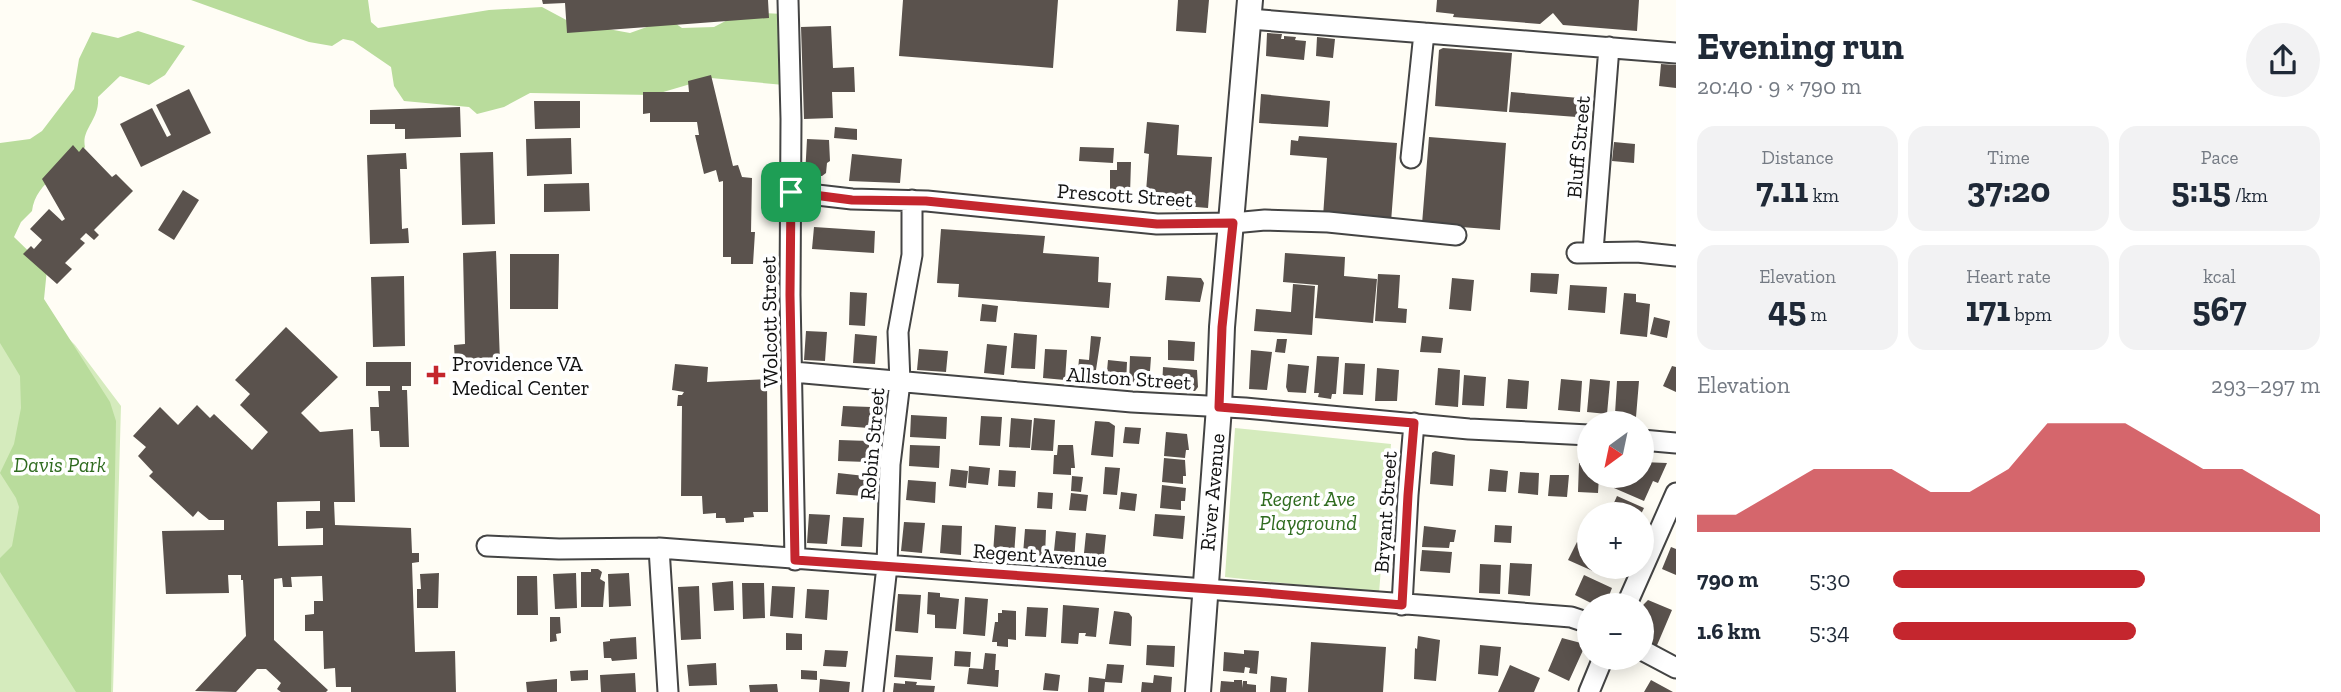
<!DOCTYPE html>
<meta charset="utf-8">
<style>
:root{--surface:#fff;--page:#f2f2f3;--text:#1f2937;--muted:#747a83;--accent:#c4262e}
body{margin:0;font-family:"Zilla Slab",serif;background:var(--page);color:var(--text);height:100vh;display:flex;flex-direction:column;font-size:26px;white-space:nowrap}
*{box-sizing:border-box;margin:0}
p{font-size:23px;color:var(--muted)}
.icon{flex:none;width:38px;height:38px;fill:none;stroke:currentColor;stroke-width:2;stroke-linecap:round;stroke-linejoin:round}
.map{position:relative;flex:1;overflow:hidden}
.side{display:flex;flex-direction:column;background:var(--surface);width:665px}
.side>*{flex:none}
.needle{width:46px;rotate:213deg}
.tools{position:absolute;left:1577px;top:411px;display:grid;gap:14px}
.tools a{display:grid;place-items:center;width:77px;height:77px;border-radius:50%;background:var(--surface);box-shadow:0 4px 18px #0003;font-size:35px}
.pin{position:absolute;display:grid;place-items:center;width:60px;height:60px;color:#fff;margin:-30px;border-radius:14px;box-shadow:0 4px 10px #0006}
.round{display:grid;place-items:center;flex:none;width:74px;height:74px;border-radius:37px;background:var(--page)}
.summary{display:flex;align-items:center;justify-content:space-between;height:119px;padding:0 21px}
h1{font-size:38px;font-weight:800;line-height:52px}
.stats{display:grid;grid-template-columns:repeat(3,1fr);gap:10px;height:119px;padding:7px 21px}
.stats div{display:grid;align-content:center;border-radius:18px;background:var(--page);text-align:center}
.stats b{font-size:35px;font-weight:800}
.stats small{font-size:19px;font-weight:400}
.stats p{font-size:19px}
.chart{height:196px;padding:14px 21px}
.chart p{display:flex;justify-content:space-between}
.chart svg{width:100%;height:126px;margin-top:7px;fill:var(--accent);opacity:.7}
ul{padding:0 21px;list-style:none;font-size:23px}
li{display:grid;grid-template-columns:112px 84px 1fr;align-items:center;height:52px}
li i{height:18px;border-radius:9px;background:var(--accent)}
main{display:flex;flex:1;min-height:0}
.map>svg:first-child{display:block}
.green{fill:#d5ebbd}
.forest{fill:#b9dc9c}
.building{fill:#5a524d;fill-rule:evenodd}
.lines{fill:none;stroke-linecap:round;stroke-linejoin:round}
.minor-casing{stroke:#444;stroke-width:23}
.tertiary-casing{stroke:#444;stroke-width:28}
.minor{stroke:#fff;stroke-width:19}
.tertiary{stroke:#fff;stroke-width:24}
.route-casing{stroke:#fff;stroke-width:14}
.route{stroke:#c4262e;stroke-width:9}
.poi-dot{fill:#c4262e;stroke:#fff;stroke-width:2.5}
.labels{text-anchor:middle;dominant-baseline:central;stroke-width:7;stroke-linejoin:round;paint-order:stroke}
.street-label{font-size:21px;fill:#111;stroke:#fff}
.poi-label{font-size:21px;fill:#111;stroke:#fff;text-anchor:start}
.park-label{font-size:21px;font-style:italic;fill:#2f6b1f;stroke:#fff}
</style>
<main>
<div class="map">
<svg width="1676" height="692" viewBox="0 0 1676 692">
<rect width="100%" height="100%" fill="#fffdf5"/>
<path class="green" d="M0 270 75 345 121 406 113 692H0Z
M1235 428 1391 444 1379 593 1225 577Z"/>
<path class="forest" d="M191 0H368L371 22 378 28 489 10 542 7 570 22 630 33 669 19 682 28 714 27 743 12 784 14V85L711 78 653 95 530 93 504 107 477 114 469 107 404 101 394 86 391 67 353 41 343 39 332 46 309 42Z
M138 31 185 46 165 75 149 85 120 76 98 97C100 120 81 129 85 147 69 170 36 180 32 211L21 222 14 237 47 269 44 299 110 402 116 421 111 692H76L0 572V558L12 546 19 507 16 498 0 473 14 444 21 408 20 376 0 343V143L30 139 42 131 74 89 79 59 92 32 118 38Z"/>
<path class="building" d="M542 0H768L769 18 567 33 565 3 543 4Z
M903 0H1058L1053 68 899 56Z
M1178 0H1209L1206 33 1176 31Z
M1437 0H1639L1637 31 1563 25 1553 13 1540 24 1453 17 1454 14 1436 12Z
M831 26 833 68 854 67 855 92H832L833 118 804 119 801 27Z
M1267 33 1282 34 1281 39H1284V36L1296 37 1295 40 1306 41 1304 60 1266 56Z
M1317 37 1335 39 1333 58 1316 56Z
M1443 48 1512 53 1507 112 1435 106 1439 50Z
M1661 64 1676 65V88L1659 86Z
M711 75 733 166 738 165 742 177 752 178 751 232H755L753 264H731V257H723V181L719 182 716 170 704 174 695 135H699L697 122H650V113L643 114V92H689L688 81Z
M189 89 211 133 141 167 120 124 152 108 167 137 171 135 156 105Z
M1511 92 1591 99 1590 118 1509 112Z
M1261 94 1330 101 1328 127 1259 123Z
M534 101H580V128L535 129Z
M460 107 461 137 405 139V129H395V124H370V110Z
M1147 122 1179 125 1177 155 1212 157 1208 208 1184 206 1183 210H1176V206L1145 204 1149 154 1144 153Z
M835 127 857 129V140L834 138Z
M1299 136 1397 143 1391 222 1323 217 1327 158 1290 155 1291 140 1298 141Z
M1429 137 1506 143 1500 230 1422 224Z
M571 138 572 174 527 176 526 139Z
M807 139 829 140 830 161 827 163 826 173 822 176H805Z
M1614 142 1635 144 1634 163 1612 161Z
M73 145 79 152 83 147 112 177 116 174 133 191 94 230 99 235 94 240 86 233 80 239 85 243 65 263 72 269 57 284 23 254 31 246 34 249 42 240 30 229 49 209 62 221 65 219 42 179Z
M1080 147 1114 148 1113 163 1079 161Z
M493 152 495 224 462 225 460 153Z
M406 153 407 169H400L402 229 408 228 409 243 370 244 367 155Z
M852 154 902 159 900 183 849 181Z
M1117 162H1131L1130 194H1127V198L1110 197V170H1117Z
M589 183 590 211 544 212V184Z
M183 190 199 200 174 240 158 230Z
M814 227 875 231 874 253 812 249Z
M941 229 1045 236 1043 253 1099 257 1098 282 1111 283 1109 308 958 297 959 284 937 283Z
M496 251 500 362 455 363 454 345 465 344 463 253Z
M1285 253 1345 257 1344 276 1377 279 1373 323 1315 318 1318 285 1283 282Z
M510 254H559L558 309H510Z
M1531 273 1559 274 1557 294 1530 292Z
M1378 274 1400 275 1398 308 1407 309 1406 323 1375 321Z
M404 276 405 346 373 347 371 277Z
M1167 276 1201 278 1204 283 1200 302 1165 300Z
M1452 278 1474 280 1471 311 1449 309Z
M1293 284 1315 286 1312 335 1254 331 1256 309 1291 312Z
M1570 285 1607 287 1605 313 1568 310Z
M850 292 867 293 865 326 849 325Z
M1624 293 1636 294V302L1650 304 1647 337 1620 334Z
M982 304 998 306 996 322 980 321Z
M1654 317 1670 321 1667 338 1650 334Z
M286 327 338 377 301 413 320 432 353 429 355 502H334L335 525 411 528 412 553H419V562L412 563 415 652 455 651 456 692H351V687H336L335 668 324 669 323 631H305V615L314 614V601H323L322 576 291 577 292 587H283L282 578 274 579V640L328 690 326 692H281L277 689 281 683 266 669H257L236 692 195 691 246 636 243 580H241V575H228L229 593 166 594 162 531 224 530V520H209L198 511 193 517 149 476 153 472 138 456 146 447 133 436 160 407 178 425 197 405 210 418 214 414 252 450 268 432 240 405 250 394 235 380ZM320 501V511H306V529L323 528V545L278 546 277 502Z
M806 331 827 332 825 361 804 360Z
M1014 333 1037 335 1035 369 1011 368Z
M855 334 877 336 875 364 853 363Z
M1091 336 1101 337 1094 383 1077 381 1079 359 1089 360Z
M1422 336 1443 338 1441 353 1420 352Z
M1277 339H1287L1285 353 1275 352Z
M1168 340 1195 342 1194 361 1168 360Z
M987 344 1007 346 1004 375 984 373Z
M919 349 948 351 946 372 917 370Z
M1045 349 1067 350 1065 380 1043 378Z
M1251 350 1272 352 1267 390 1249 389Z
M1130 356 1151 357 1149 385 1129 384Z
M1317 356 1339 357 1336 394H1332L1331 399 1318 397 1319 393H1314Z
M1108 360 1127 362 1126 384 1106 382Z
M366 362H411V386H402V390H407L409 447H380L379 431H371L370 407H379L378 391H390V386H366Z
M1345 363 1365 364 1363 395 1343 394Z
M675 364 708 367 707 382 767 379 768 512H753L754 517 744 518V522L726 523 725 518H716V513L703 514 702 496H681L682 406H677L678 395H682L684 392 672 390Z
M1288 364 1309 366 1306 393 1288 392 1286 387Z
M1672 366 1676 367V392L1663 386Z
M1163 367 1197 370 1198 387 1195 391 1162 389Z
M1377 368 1399 370 1397 401H1375Z
M1438 368 1460 370 1458 407 1435 405Z
M1464 375 1486 377 1484 406 1462 405Z
M1508 379 1529 381 1527 409 1506 408Z
M1561 379 1582 381 1580 412 1558 410Z
M1590 379 1610 381 1607 414 1587 412Z
M1617 381H1639L1636 417 1615 414Z
M843 406 871 407 872 417H870L869 428 841 426Z
M911 415 947 417 946 439 910 437Z
M981 416 1002 417 1000 446 979 445Z
M1011 418 1032 420 1030 448 1009 447Z
M1034 418 1055 420 1053 451 1031 450Z
M1095 421 1109 422 1115 426 1113 457 1091 455Z
M1125 427 1141 428 1139 444 1123 443Z
M1166 432 1187 434 1189 450H1186L1185 458 1164 456Z
M839 440 869 441V459H867V462L838 461Z
M910 445 940 446 939 468 909 466Z
M1058 445H1073L1075 468H1071V475L1053 474 1054 455H1057Z
M1435 451 1455 455 1453 486 1430 484 1432 453Z
M1164 458 1185 460 1186 476H1183V484L1162 482Z
M1642 462 1667 463 1658 483 1653 481 1644 501 1614 488 1619 476H1642Z
M1579 463H1589V476H1599L1598 493 1578 492Z
M969 466 990 468 988 485 968 483Z
M1105 467 1120 468 1117 495 1103 494Z
M951 469 968 471 966 488 949 486Z
M1490 469 1508 471 1506 492 1488 491Z
M999 470 1016 471 1015 487 998 486Z
M1520 472 1539 473 1538 495 1518 493Z
M838 473 865 476 867 479 866 492H863V496L836 494Z
M1550 475H1569L1567 497 1548 496Z
M1072 476 1083 477 1081 492 1071 491Z
M908 480 936 482 935 503 906 500Z
M1162 485 1186 488 1185 501H1181V510L1160 508Z
M1038 492 1053 493 1052 509 1037 508Z
M1121 492 1137 494 1135 511 1119 509Z
M1071 493 1088 495 1086 511 1069 510Z
M1617 496 1644 508 1641 514H1609Z
M809 514 830 515 827 544 807 543Z
M1155 514 1185 516 1183 539 1153 536Z
M843 517 864 518 862 547 841 546Z
M904 522 925 523 922 553 901 551Z
M942 525 962 526 961 555 940 553Z
M995 525 1016 527 1014 556 993 554Z
M1495 525 1512 526 1511 543 1494 542Z
M1424 526 1456 530 1454 542H1450L1449 548 1422 547Z
M1025 529 1046 530 1045 556 1023 554Z
M1056 531 1076 533 1074 562 1053 561Z
M1086 533 1106 535 1103 565 1083 563Z
M1577 542 1589 547V567H1608L1604 576 1568 560Z
M1671 547 1676 549V575L1662 569Z
M1422 550 1452 552 1450 573 1420 571Z
M1510 563 1532 564 1530 596 1508 594Z
M1480 564 1501 565 1500 594 1479 593Z
M591 569H598L602 572 600 579 605 582 603 607H581V572H591Z
M439 573 438 608H417V589H421L420 574Z
M576 573 577 608 555 609 553 574Z
M629 573 631 606 609 607 608 574Z
M1584 575 1612 588 1605 606H1597L1575 595Z
M517 576H537L538 615H517Z
M733 581 734 610 714 611 712 583Z
M742 583H764L765 618 743 619Z
M699 586 701 639 681 640 678 587Z
M772 586 795 587 793 618 770 616Z
M807 589 829 590 827 620 805 618Z
M928 592 940 593V597L959 599 956 629 935 628V615L927 614Z
M898 594 921 595 918 633 895 631Z
M965 597 988 599 985 636 963 634Z
M1648 600 1672 610 1655 650 1642 644V606Z
M1063 605 1099 608 1096 637 1085 636 1086 633H1079L1078 644 1061 643Z
M1027 607 1048 608 1046 637 1025 636Z
M1002 610 1016 611V640L1008 639V647L997 646V642H992L995 622H998V613H1002Z
M1114 611 1129 613 1132 617 1131 646 1109 644Z
M550 617H560L561 633 556 634 557 641 550 642Z
M786 633 802 634V650H786Z
M1418 636 1440 640 1436 681 1414 679 1415 648 1417 649Z
M636 637 637 659 612 661 611 658H604L603 642 610 641V639Z
M1562 638 1581 643 1584 648 1569 681 1548 671Z
M1311 642 1386 647 1383 692H1308Z
M1147 645 1175 646 1174 667 1146 665Z
M1480 645 1501 647 1498 676 1478 674Z
M825 650 848 651 846 667 823 666Z
M1244 650 1259 651 1257 674 1249 673 1250 668 1245 667 1244 673 1223 671 1224 652 1244 654Z
M955 651 971 652 970 667 954 666Z
M985 653 996 654 995 670H999L998 687 967 684 969 668 983 669Z
M896 655 933 657 931 680 894 677Z
M716 663 717 685 689 686 687 665Z
M1107 664 1124 665 1122 683 1105 682 1104 692H1088L1089 677 1105 679Z
M1510 665 1540 678 1534 692H1498Z
M588 670V680L571 681 570 671Z
M801 670 817 671V680L801 679Z
M635 673 636 692H601L600 675Z
M1045 673 1060 675 1058 691 1043 690Z
M1154 675 1172 677 1171 692H1141L1142 682 1153 683Z
M1271 676 1287 678 1286 692H1270Z
M557 679V692H527L526 682Z
M820 679 850 682 849 692H819Z
M1234 680H1242V688L1243 681H1247V684L1256 685V692H1220L1221 681 1234 682Z
M1651 680 1673 692H1644Z
M905 681 917 682 916 685 935 686 934 692H893L894 683 905 684Z
M777 684 778 692H750L749 685Z"/>
<g class="lines">
<defs>
<path id="minor" d="M788 0 791 119 790 295 795 560
M1249 19 1676 53
M1411 158 1424 33
M791 192 852 199 927 201 1157 224 1233 223 1265 220 1328 222 1456 235
M1593 251 1609 47
M1577 253 1637 252 1676 256
M793 372 1132 402 1245 408 1469 429 1589 435
M1642 440 1676 443
M487 546 559 549 659 548 1446 607 1571 617 1589 623
M659 548 668 692
M1402 605 1408 495 1414 423
M1626 606 1676 493
M1642 650 1676 668
M873 692 887 566 890 464 900 382 898 332 912 255V200
M1589 692 1603 658"/>
<path id="tertiary" d="M1198 692 1219 407 1222 327 1250 0"/>
</defs>
<use href="#minor" class="minor-casing"/>
<use href="#tertiary" class="tertiary-casing"/>
<use href="#minor" class="minor"/>
<use href="#tertiary" class="tertiary"/>
</g>
<g class="lines">
<defs>
<path id="route" d="M791 192 852 200 926 201 1157 224 1233 223 1222 327 1219 407 1414 423 1408 495 1402 605 1254 592 795 560 790 295Z"/>
</defs>
<use href="#route" class="route-casing"/>
<use href="#route" class="route"/>
</g>
<path class="poi-dot" d="M432.5 364.5h7v7h7v7h-7v7h-7v-7h-7v-7h7z"/>
<g class="labels">
<g class="street-label">
<text transform="translate(1578 147) rotate(-85)">Bluff Street</text>
<text transform="translate(1125 195) rotate(4)">Prescott Street</text>
<text transform="translate(769 322) rotate(-91)">Wolcott Street</text>
<text transform="translate(1129 378) rotate(4)">Allston Street</text>
<text transform="translate(872 444) rotate(-85)">Robin Street</text>
<text transform="translate(1212 492) rotate(-85)">River Avenue</text>
<text transform="translate(1385 512) rotate(-86)">Bryant Street</text>
<text transform="translate(1040 555) rotate(4)">Regent Avenue</text>
</g>
<g class="poi-label">
<text x="452" y="363">Providence VA<tspan x="452" dy="24">Medical Center</tspan></text>
</g>
<g class="park-label">
<text x="60" y="464">Davis Park</text>
<text x="1308" y="498">Regent Ave<tspan x="1308" dy="24">Playground</tspan></text>
</g>
</g>
</svg>
<div class="tools">
<a><svg class="needle" viewBox="-14 -14 28 28"><path d="M0-13l5 13h-10z" fill="#e53935"/><path d="M0 13l5-13h-10z" fill="#747a83"/></svg></a>
<a>+</a>
<a>−</a>
</div>
<div class="pin" style="left:791px;top:192px;background:#1e9e55"><svg class="icon" aria-label="arrive" viewBox="0 0 24 24"><path d="M6 21V4h12l-3 4 3 4H6"/></svg></div>
</div>
<section class="side">
<div class="summary"><div><h1>Evening run</h1><p>20:40 · 9 × 790 m</p></div><a class="round"><svg class="icon" aria-label="share" viewBox="0 0 24 24"><path d="M12 15V3M7 8l5-5 5 5M5 13v7h14v-7"/></svg></a></div>
<div class="stats">
<div><p>Distance</p><b>7.11<small> km</small></b></div>
<div><p>Time</p><b>37:20</b></div>
<div><p>Pace</p><b>5:15<small> /km</small></b></div>
</div>
<div class="stats">
<div><p>Elevation</p><b>45<small> m</small></b></div>
<div><p>Heart rate</p><b>171<small> bpm</small></b></div>
<div><p>kcal</p><b>567</b></div>
</div>
<div class="chart"><p><span>Elevation</span>293–297 m</p>
<svg viewBox="0 0 160 44" preserveAspectRatio="none"><path d="M0 44V38L10 38L20 30L30 22L40 22L50 22L60 30L70 30L80 22L90 6L100 6L110 6L120 14L130 22L140 22L150 30L160 38V44z"/></svg>
</div>
<ul>
<li><b>790 m</b>5:30<i style="width:59%"></i></li>
<li><b>1.6 km</b>5:34<i style="width:57%"></i></li>
</ul>
</section>
</main>
